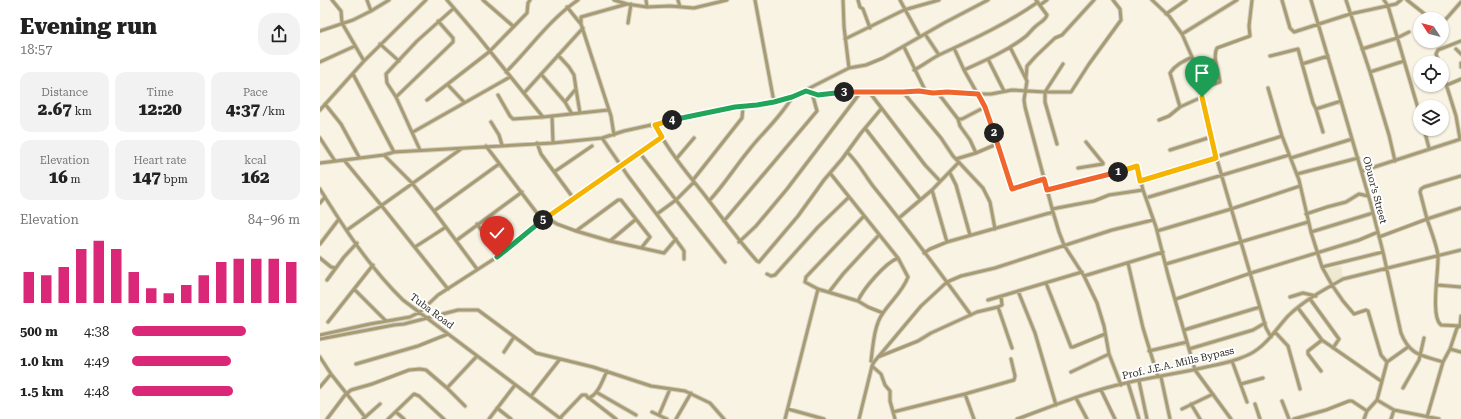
<!DOCTYPE html>
<meta charset="utf-8">
<style>
:root{--surface:#fff;--page:#f2f2f2;--text:#222;--muted:#767676;--accent:#db2777}
body{margin:0;font-family:"Roboto Serif",serif;background:var(--page);color:var(--text);height:100vh;display:flex;flex-direction:column;font-size:15px;white-space:nowrap}
*{box-sizing:border-box;margin:0}
p{font-size:13px;color:var(--muted)}
.icon{flex:none;width:22px;height:22px;fill:none;stroke:currentColor;stroke-width:2;stroke-linecap:round;stroke-linejoin:round}
.map{position:relative;flex:1;overflow:hidden}
.sheet{display:flex;flex-direction:column;background:var(--surface);width:320px}
.sheet>*{flex:none}
.needle{width:26px;rotate:306deg}
.buttons{position:absolute;left:1093px;top:12px;display:grid;gap:8px}
.buttons a{display:grid;place-items:center;width:36px;height:36px;border-radius:50%;background:var(--surface);box-shadow:0 1px 3px #0004;font-size:20px}
.pin{position:absolute;display:grid;place-items:center;width:34px;height:34px;color:#fff;margin:-41px -17px;border-radius:50% 50% 50% 0;rotate:-45deg;box-shadow:0 0 4px #0007}
.pin .icon{rotate:45deg}
.km{position:absolute;width:20px;height:20px;margin:-10px;border-radius:50%;background:#222;color:#fff;font-size:11px;line-height:20px;text-align:center}
.round{display:grid;place-items:center;flex:none;width:42px;height:42px;border-radius:16px;background:var(--page)}
.headline{display:flex;align-items:center;justify-content:space-between;height:68px;padding:0 20px}
h1{font-size:22px;font-weight:800;line-height:30px}
.figures{display:grid;grid-template-columns:repeat(3,1fr);gap:6px;height:68px;padding:4px 20px}
.figures div{display:grid;align-content:center;border-radius:10px;background:var(--page);text-align:center}
.figures b{font-size:17px;font-weight:800}
.figures small{font-size:11px;font-weight:400}
.figures p{font-size:11px}
.chart{height:112px;padding:8px 20px}
.chart p{display:flex;justify-content:space-between}
.chart svg{width:100%;height:72px;margin-top:4px;stroke:var(--accent);stroke-width:6}
ul{padding:0 20px;list-style:none;font-size:13px}
li{display:grid;grid-template-columns:64px 48px 1fr;align-items:center;height:30px}
li i{height:10px;border-radius:5px;background:var(--accent)}
main{display:flex;flex:1;min-height:0}
.map>svg:first-child{display:block}
.built{fill:#f0e9d1}
.lines{fill:none;stroke-linecap:round;stroke-linejoin:round}
.minor-casing{stroke:#d4cfc0;stroke-width:5}
.minor{stroke:#a79b74;stroke-width:3}
.split-1-casing{stroke:#fff;stroke-width:8}
.split-2-casing{stroke:#fff;stroke-width:8}
.split-3-casing{stroke:#fff;stroke-width:8}
.split-4-casing{stroke:#fff;stroke-width:8}
.split-5-casing{stroke:#fff;stroke-width:8}
.split-6-casing{stroke:#fff;stroke-width:8}
.split-1{stroke:#f5b400;stroke-width:5}
.split-2{stroke:#f0652b;stroke-width:5}
.split-3{stroke:#f0652b;stroke-width:5}
.split-4{stroke:#22a559;stroke-width:5}
.split-5{stroke:#f5b400;stroke-width:5}
.split-6{stroke:#22a559;stroke-width:5}
.labels{text-anchor:middle;dominant-baseline:central;stroke-width:4;stroke-linejoin:round;paint-order:stroke}
.street-label{font-size:10px;fill:#2e2c26;stroke:#fff}
</style>
<main>
<section class="sheet">
<div class="headline"><div><h1>Evening run</h1><p>18:57</p></div><a class="round"><svg class="icon" aria-label="share" viewBox="0 0 24 24"><path d="M12 15V3M7 8l5-5 5 5M5 13v7h14v-7"/></svg></a></div>
<div class="figures">
<div><p>Distance</p><b>2.67<small> km</small></b></div>
<div><p>Time</p><b>12:20</b></div>
<div><p>Pace</p><b>4:37<small> /km</small></b></div>
</div>
<div class="figures">
<div><p>Elevation</p><b>16<small> m</small></b></div>
<div><p>Heart rate</p><b>147<small> bpm</small></b></div>
<div><p>kcal</p><b>162</b></div>
</div>
<div class="chart"><p><span>Elevation</span>84–96 m</p>
<svg viewBox="0 0 160 44" preserveAspectRatio="none"><path d="M5 44V25M15 44V27M25 44V22M35 44V11M45 44V6M55 44V11M65 44V25M75 44V35M85 44V38M95 44V33M105 44V27M115 44V19M125 44V17M135 44V17M145 44V17M155 44V19"/></svg>
</div>
<ul>
<li><b>500 m</b>4:38<i style="width:68%"></i></li>
<li><b>1.0 km</b>4:49<i style="width:59%"></i></li>
<li><b>1.5 km</b>4:48<i style="width:60%"></i></li>
</ul>
</section>
<div class="map">
<svg width="1141" height="419" viewBox="0 0 1141 419">
<rect width="100%" height="100%" fill="#f8f3e2"/>
<path class="built" d="M1021 266 1023 277 1011 282 1007 269Z"/>
<g class="lines">
<defs>
<path id="minor" d="M12 0 21 11 22 23 44 61
M47 0 51 11
M127 0 157 35 223 117
M163 0 193 26
M294 0 307 4
M326 0 327 7
M358 0 360 7
M435 0 454 102
M523 0 524 27 529 68
M538 0 540 7 543 9 550 28
M580 0 600 37
M832 0 849 16 862 34 872 57 891 139 946 328 951 337
M962 0 970 28 974 32 1030 14 1076 4 1081 0
M991 0 1021 101 1050 201 1063 252 1081 333C1090 356 1102 355 1123 362
M1026 0 1050 72 1069 135 1075 161
M1064 0 1068 6 1100 115
M1087 0 1111 19
M720 5 727 0
M247 7 260 23
M846 14 866 0
M1122 20 1126 19 1141 2
M308 23 311 4
M0 31 33 20 51 11 69 0
M605 34 619 55
M862 34 917 0
M525 39 584 10 619 0
M60 44 79 61
M584 47 606 92
M690 47 707 81 704 100 705 107 733 212 739 232 744 245 764 276 777 303 784 326 789 354 801 385
M1042 49 1077 38 1089 32
M1136 49 1141 54
M238 55 249 67 254 75 256 89 260 113
M950 56 978 49 993 103 996 109 1003 132
M668 59 684 91
M0 62 35 46
M1119 63 1116 54 1118 50 1141 41
M1141 63V67
M982 64 1008 56
M874 65 895 60
M594 70C604 65 612 58 621 54 654 39 688 23 718 2
M644 70C664 61 687 51 705 37 709 34 712 29 716 26 720 22 725 21 727 15L716 0
M1122 71 1136 116 1140 139
M186 72C210 48 230 19 258 0
M1050 72 1084 61
M33 74 74 152
M221 74 245 102 252 114
M706 78 707 66 716 56 735 38 742 35 774 0
M128 85 144 102
M1127 85 1141 79
M948 88 962 136 979 180 991 232 1002 267 1012 285 1023 301 1034 314 1046 310 1048 311 1061 355 1067 362
M880 89 900 82C899 72 892 57 897 48L930 36 929 26 932 0
M486 91 498 95 526 91 583 92 599 91 613 93 627 92 658 94H671L692 90 725 92H751L769 64 801 20 800 9 793 0
M583 92 621 138 633 156 663 188 670 202 675 229
M204 93 263 28
M550 93 605 165 620 181
M618 93 638 119H642L665 107 644 70 634 48
M178 95 190 116 193 119 223 117 288 110
M76 97 133 42V38L118 21
M107 100 169 52 207 13 208 3 210 0
M245 102 255 90
M5 104 21 124 39 157
M665 107 692 189 724 179
M860 107 850 73C855 65 864 61 872 57
M996 109 1021 101
M0 110 44 61 106 0
M232 116 233 143
M638 119 640 126 650 140 656 153
M839 120 849 116 860 107 882 97
M171 122 179 135 182 145
M335 125C348 150 366 172 383 193 401 216 418 240 437 261L439 262 478 216 504 180 522 159 541 133 561 109
M545 128 600 199
M1104 129 1109 148
M93 132 190 77
M294 135 291 116 261 24V17L307 4 327 7 350 6 374 8 407 0
M0 138 15 161
M282 138 308 176 362 248 364 251V259
M217 143 221 154 254 199
M737 144 725 102V92L743 64
M166 146 223 221
M100 150 76 97 67 83 66 74 97 41 134 8
M850 150 891 137
M319 152 356 200 405 262
M527 152C538 162 544 174 553 186 587 228 619 271 651 315
M64 155 92 183 114 211 157 269
M357 158 374 138
M971 158 1032 139
M636 159 656 153 677 144
M24 160 61 205 128 289
M0 163 64 155 74 152 233 143 282 138 304 131 367 117 415 107 437 105 454 102 472 97 529 68 546 65 563 58 624 23 668 0
M758 168 783 164V163L766 142
M1042 171 1141 139
M234 172 272 146
M510 173 578 258 588 277C583 291 571 301 563 313 554 325 553 346 551 361
M630 173 636 185 650 235
M977 174 1038 158
M1141 176 1104 187 1101 189 1100 192 1107 219 1141 208
M373 180 422 118 423 107
M820 181 962 136
M0 189C24 228 50 268 83 300L241 419
M612 190 627 242
M727 190 817 166 823 190 836 227 848 275 875 370 911 419
M829 197 969 155
M389 201C404 185 415 167 429 150 442 133 462 116 472 97
M0 203 5 197
M732 209 774 201 789 195 823 190
M114 211 179 164
M337 214 356 200 374 182
M986 214 1007 207 1026 202 1039 194 1048 196
M544 216 486 277 485 282 498 289 538 301 548 307 563 313
M227 218 237 224 256 231 298 200H301L330 237 322 247
M579 218 612 190 639 162
M404 221 497 111 492 93
M157 224 170 242 177 257
M27 230 141 149
M256 231 290 241 315 220
M837 231 911 209 980 186
M991 232 1053 213
M1059 237 1107 219C1111 231 1116 243 1118 255 1119 269 1110 317 1121 325L1141 326
M137 240 202 192
M290 241 344 253 356 239
M419 242 436 226 467 189 540 93
M0 244 19 219
M95 247 126 227
M604 253 610 249 627 242 733 212
M0 258 11 267 16 268
M808 263 823 328 838 377
M846 264 988 222
M1002 267 1063 252
M447 274 451 276 455 275 498 227 529 197
M764 276 843 252
M7 280 24 257 37 243
M726 283 751 347H753L785 334
M1117 285 1141 287
M34 289 66 321
M698 291 715 333 736 405
M509 292 523 274 559 235
M970 297 983 293 996 296
M856 299 931 273 1039 240 1058 232
M990 299 1019 339 1013 348
M668 300 762 272
M538 301C543 289 565 263 578 258
M678 307 692 348
M978 308 1002 340 1061 381
M8 322 53 265
M864 330 940 307
M955 332 968 346 980 389
M0 335 50 324 90 317 100 312 118 295 177 257 198 239 223 221 342 137
M0 339 74 325 84 324 138 310H158L216 353 273 367 331 386 365 391 390 403 404 419
M869 349 933 330 945 323
M1130 349 1141 352
M829 351 867 342
M184 352 194 337
M0 357 11 374 45 417
M558 357 598 341 611 333 657 312 678 307 682 305 681 296
M912 361 927 402
M36 364 98 346 128 334
M552 366 561 374 565 385 570 391V401L575 419
M1001 371 988 354V351L1002 340
M751 372 789 354
M841 377 850 419
M819 381 827 419
M808 383 819 419
M921 384 943 378
M0 387 11 374
M127 388 145 406
M1083 388 1099 360 1104 338
M781 390 795 419
M276 392 316 415
M645 394 654 419
M211 396 240 359
M269 398 296 419
M756 398 767 419
M1057 400 1074 410 1119 419
M962 401 969 419
M871 404 880 419
M935 404 940 419
M177 408 191 419
M468 409 504 419
M862 409 893 394
M76 412 84 419
M332 412 347 419
M573 412 645 394 694 380 695 376 691 359
M339 415 350 389
M1107 417 1123 362 1130 349 1137 328 1140 326 1141 316
M240 418 262 395H266L268 398C278 396 283 379 287 371
M7 419 25 395 31 390 52 384 89 370 100 369 106 370 127 388 157 356
M43 419 60 404
M68 419 94 394 99 396 124 419
M169 419 195 385
M356 419 371 393
M465 419 498 289
M539 419 552 366 554 362 601 306 627 282 641 276 675 268 792 230 833 220
M697 419C733 406 769 391 806 383 833 377 860 373 886 367 901 364 916 361 930 354 946 346 956 329 968 316 983 301 1005 289 1023 279L1141 250
M974 419 1006 410 1029 401H1032L1047 411
M1044 419 1047 411 1057 400 1067 362 1088 347
M1071 419 1074 410"/>
</defs>
<use href="#minor" class="minor-casing"/>
<use href="#minor" class="minor"/>
</g>
<g class="lines">
<defs>
<path id="split-1" d="M798 172 817 166 820 181 896 158 882 97"/>
<path id="split-2" d="M674 133 692 189 724 179 727 190 798 172"/>
<path id="split-3" d="M524 92H583L599 91 613 93 627 92 658 94 665 107 674 133"/>
<path id="split-4" d="M352 120 415 107 437 105 454 102 472 97 486 91 498 95 524 92"/>
<path id="split-5" d="M223 220 342 137 335 125 352 120"/>
<path id="split-6" d="M177 257C193 245 207 232 223 220"/>
</defs>
<use href="#split-1" class="split-1-casing"/>
<use href="#split-2" class="split-2-casing"/>
<use href="#split-3" class="split-3-casing"/>
<use href="#split-4" class="split-4-casing"/>
<use href="#split-5" class="split-5-casing"/>
<use href="#split-6" class="split-6-casing"/>
<use href="#split-1" class="split-1"/>
<use href="#split-2" class="split-2"/>
<use href="#split-3" class="split-3"/>
<use href="#split-4" class="split-4"/>
<use href="#split-5" class="split-5"/>
<use href="#split-6" class="split-6"/>
</g>
<g class="labels">
<g class="street-label">
<text transform="translate(1055 190) rotate(75)">Obuor’s Street</text>
<text transform="translate(112 311) rotate(37)">Tuba Road</text>
<text transform="translate(858 363) rotate(-13)">Prof. J.E.A. Mills Bypass</text>
</g>
</g>
</svg>
<div class="buttons">
<a><svg class="needle" viewBox="-14 -14 28 28"><path d="M0-13l5 13h-10z" fill="#e53935"/><path d="M0 13l5-13h-10z" fill="#767676"/></svg></a>
<a><svg class="icon" aria-label="locate" viewBox="0 0 24 24"><circle cx="12" cy="12" r="6"/><path d="M12 2v4M12 18v4M2 12h4M18 12h4"/></svg></a>
<a><svg class="icon" aria-label="layers" viewBox="0 0 24 24"><path d="M12 4l9 5-9 5-9-5zM3 14l9 5 9-5"/></svg></a>
</div>
<div class="pin" style="left:882px;top:97px;background:#1e9e55"><svg class="icon" aria-label="arrive" viewBox="0 0 24 24"><path d="M6 21V4h12l-3 4 3 4H6"/></svg></div>
<div class="pin" style="left:177px;top:257px;background:#d93025"><svg class="icon" aria-label="check" viewBox="0 0 24 24"><path d="M5 12l5 5 9-10"/></svg></div>
<b class="km" style="left:798px;top:172px">1</b>
<b class="km" style="left:674px;top:133px">2</b>
<b class="km" style="left:524px;top:92px">3</b>
<b class="km" style="left:352px;top:120px">4</b>
<b class="km" style="left:223px;top:220px">5</b>
</div>
</main>
